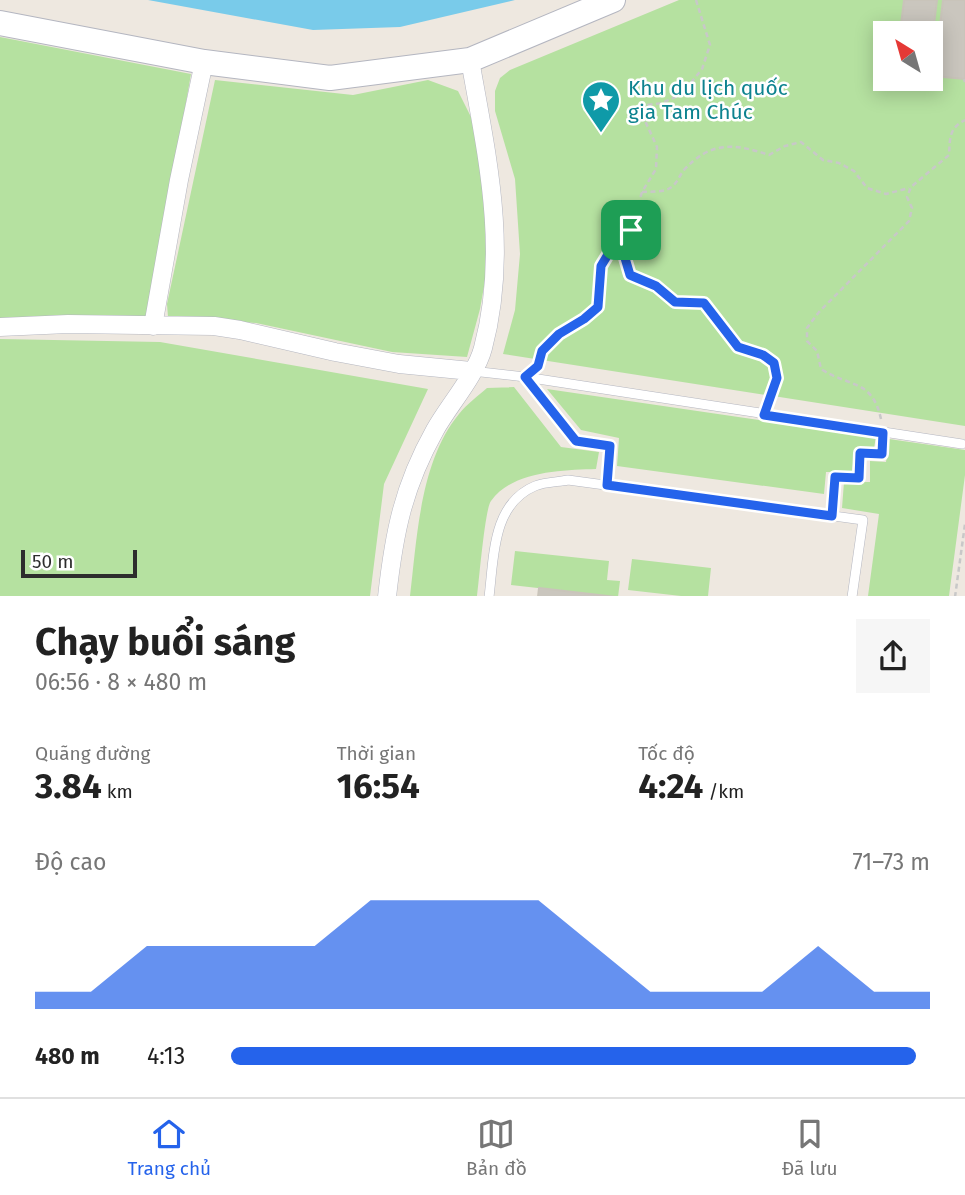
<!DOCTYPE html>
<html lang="vi">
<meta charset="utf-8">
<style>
:root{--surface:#fff;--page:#f6f6f6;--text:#222;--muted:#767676;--line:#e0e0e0;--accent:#2563eb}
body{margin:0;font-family:"Fira Sans",sans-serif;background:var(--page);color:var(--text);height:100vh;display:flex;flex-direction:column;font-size:26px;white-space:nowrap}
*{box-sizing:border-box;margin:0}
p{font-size:23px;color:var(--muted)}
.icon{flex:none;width:38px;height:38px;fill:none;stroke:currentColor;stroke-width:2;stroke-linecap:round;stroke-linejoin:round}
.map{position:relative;height:596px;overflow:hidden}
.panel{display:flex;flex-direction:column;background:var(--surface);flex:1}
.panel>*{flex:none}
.needle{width:46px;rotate:323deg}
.fabs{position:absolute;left:873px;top:21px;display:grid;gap:14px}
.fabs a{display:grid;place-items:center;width:70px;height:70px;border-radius:0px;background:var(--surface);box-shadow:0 4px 18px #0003;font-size:35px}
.scale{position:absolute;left:21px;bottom:18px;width:116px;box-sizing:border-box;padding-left:7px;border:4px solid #2d2d2d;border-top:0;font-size:19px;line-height:24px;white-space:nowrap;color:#2d2d2d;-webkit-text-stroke:5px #fff;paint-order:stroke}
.pin{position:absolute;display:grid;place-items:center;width:60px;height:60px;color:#fff;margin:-30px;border-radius:14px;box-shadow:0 4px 10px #0006}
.round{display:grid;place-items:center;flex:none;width:74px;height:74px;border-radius:0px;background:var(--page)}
.overview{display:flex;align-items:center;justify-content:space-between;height:119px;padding:0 35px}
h1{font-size:38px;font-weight:700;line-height:52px}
.stats{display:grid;grid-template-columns:repeat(3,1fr);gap:10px;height:119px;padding:7px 35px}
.stats div{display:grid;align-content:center}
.stats b{font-size:35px;font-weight:700}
.stats small{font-size:19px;font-weight:400}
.stats p{font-size:19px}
.chart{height:196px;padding:14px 35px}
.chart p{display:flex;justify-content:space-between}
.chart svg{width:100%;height:126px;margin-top:7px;fill:var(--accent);opacity:.7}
ul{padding:0 35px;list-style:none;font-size:23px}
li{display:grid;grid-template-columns:112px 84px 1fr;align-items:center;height:52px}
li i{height:18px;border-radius:9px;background:var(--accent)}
.dock{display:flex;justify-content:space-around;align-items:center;height:98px;border-top:2px solid var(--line);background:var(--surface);font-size:19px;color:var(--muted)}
.dock a{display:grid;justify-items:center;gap:4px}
.dock .selected{color:var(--accent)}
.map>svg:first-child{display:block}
.green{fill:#b5e1a0;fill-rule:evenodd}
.water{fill:#79cbea}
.building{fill:#cac6be;stroke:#c9c4ba;stroke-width:2}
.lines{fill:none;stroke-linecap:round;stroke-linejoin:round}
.lane-casing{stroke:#b4b6c0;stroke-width:10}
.street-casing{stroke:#b4b6c0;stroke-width:19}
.secondary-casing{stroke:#b4b6c0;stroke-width:26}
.path{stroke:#c8c8c8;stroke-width:2.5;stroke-dasharray:5 3.5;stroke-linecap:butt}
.lane{stroke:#fff;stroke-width:9}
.street{stroke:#fff;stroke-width:18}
.secondary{stroke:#fff;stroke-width:24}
.route-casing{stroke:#fff;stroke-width:14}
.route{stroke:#2563eb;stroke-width:9}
.labels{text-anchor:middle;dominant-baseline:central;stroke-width:5;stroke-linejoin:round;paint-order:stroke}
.culture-label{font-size:21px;fill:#0d838f;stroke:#fff;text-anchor:start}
</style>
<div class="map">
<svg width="965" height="597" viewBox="0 0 965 597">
<rect width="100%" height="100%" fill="#eee8e0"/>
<path class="green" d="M679 0H943L934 76 965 79V426L503 354 515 310 520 254 515 179 495 111V91L500 78 510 70ZM886 33H931V79H886Z
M0 37 191 74 148 319 0 321Z
M215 80 353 95 428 80 458 91 472 119 484 187 488 264 480 309 467 357 392 352 256 323 168 317 167 304Z
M0 339 160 342 428 389 384 484 370 596H0Z
M514 387 561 447 599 452 596 469C563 470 512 471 491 501 485 508 479 582 477 596H410C417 538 420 461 459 414 467 404 478 396 487 388Z
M547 389 876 437 874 448H855L852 472H826L824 494 617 466 619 438 581 430Z
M889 439 965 450V475L949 596H868L879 514 842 508 844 482H870V461L886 462Z
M515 551 609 561 607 580 620 581 618 597 511 585Z
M632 559 711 568 708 596H681L628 590Z"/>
<path class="water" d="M148 0H515L400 27 313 30Z"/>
<path class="building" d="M904 0H937L931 48V33H900Z
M943 0H965V79L934 76Z
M539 588 616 597H538Z"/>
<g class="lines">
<defs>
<path id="lane" d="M472 371 525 377 962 444
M489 597C494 557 492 504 535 486 545 482 558 482 568 480L863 520 852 597"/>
<path id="street" d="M153 326 179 180 204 62
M0 327 68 324 214 326 240 330 335 352 399 364 471 371
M387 597C394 533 403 487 435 430 449 405 476 375 483 348 509 251 487 156 470 60"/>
<path id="secondary" d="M0 23 204 62 330 78 470 60 613 0"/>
</defs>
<use href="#lane" class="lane-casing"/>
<use href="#street" class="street-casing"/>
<use href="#secondary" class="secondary-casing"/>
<path class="path" d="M696 0 710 45 702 69 682 94 662 103 648 105 641 112 657 147 656 169 642 192 628 238 625 258 630 275 656 286 675 302 703 303 738 347 763 355 774 363 777 378 768 403
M964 79 965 82
M642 192C650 191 662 193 670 188 676 185 679 177 683 171 710 141 734 143 769 155L785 146 801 142 823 160 839 163 854 171 867 188 886 194 909 188
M538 366C548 333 574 328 598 307 603 269 597 260 628 232
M536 390 576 441 610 446 608 473
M881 419C872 379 851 388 821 369L817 351 807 341V328L819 312 909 221 912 208 907 197 911 187 949 155C950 138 949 128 965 120
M833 503 834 477 859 478 860 453 882 454V443
M955 597 965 524"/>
<use href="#lane" class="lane"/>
<use href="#street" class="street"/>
<use href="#secondary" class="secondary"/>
</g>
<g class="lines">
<defs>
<path id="route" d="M631 230 625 258 630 275 656 286 675 302 704 303 738 347 763 355 774 363 777 378 764 415 883 433 882 454 860 453 859 478 835 477 832 516 607 485 610 446 576 441 525 377 538 366 542 351 559 334 584 319 598 307 601 266 615 243Z"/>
</defs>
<use href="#route" class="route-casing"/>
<use href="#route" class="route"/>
</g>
<defs>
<symbol id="sight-pin" viewBox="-11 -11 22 30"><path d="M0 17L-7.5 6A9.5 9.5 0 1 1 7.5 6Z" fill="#0f9aa8" stroke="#fff"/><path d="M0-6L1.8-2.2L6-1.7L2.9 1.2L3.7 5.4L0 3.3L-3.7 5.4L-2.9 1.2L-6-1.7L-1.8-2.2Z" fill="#fff"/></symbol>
</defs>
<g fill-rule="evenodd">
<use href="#sight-pin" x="579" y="78" width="44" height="60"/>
</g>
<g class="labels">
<g class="culture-label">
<text x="628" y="88">Khu du lịch quốc<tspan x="628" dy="24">gia Tam Chúc</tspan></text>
</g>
</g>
</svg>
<div class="fabs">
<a><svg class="needle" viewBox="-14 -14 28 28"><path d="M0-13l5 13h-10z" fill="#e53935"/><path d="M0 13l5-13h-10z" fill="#767676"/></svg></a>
</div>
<div class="scale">50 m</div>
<div class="pin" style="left:631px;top:230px;background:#1e9e55"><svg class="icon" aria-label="arrive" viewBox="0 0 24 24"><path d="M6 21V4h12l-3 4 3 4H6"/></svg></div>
</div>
<section class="panel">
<div class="overview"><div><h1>Chạy buổi sáng</h1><p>06:56 · 8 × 480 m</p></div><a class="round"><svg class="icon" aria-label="share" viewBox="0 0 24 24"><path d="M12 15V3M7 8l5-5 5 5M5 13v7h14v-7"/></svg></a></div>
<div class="stats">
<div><p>Quãng đường</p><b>3.84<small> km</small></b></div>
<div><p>Thời gian</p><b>16:54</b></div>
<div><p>Tốc độ</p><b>4:24<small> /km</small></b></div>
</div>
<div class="chart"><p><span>Độ cao</span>71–73 m</p>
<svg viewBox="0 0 160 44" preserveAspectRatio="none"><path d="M0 44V38L10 38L20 22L30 22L40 22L50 22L60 6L70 6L80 6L90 6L100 22L110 38L120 38L130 38L140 22L150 38L160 38V44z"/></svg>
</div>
<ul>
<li><b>480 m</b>4:13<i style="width:98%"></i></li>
</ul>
</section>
<nav class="dock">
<a class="selected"><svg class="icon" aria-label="home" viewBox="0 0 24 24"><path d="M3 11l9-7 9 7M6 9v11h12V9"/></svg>Trang chủ</a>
<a><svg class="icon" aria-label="map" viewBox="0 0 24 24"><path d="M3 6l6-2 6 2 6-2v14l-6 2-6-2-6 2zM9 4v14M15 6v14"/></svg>Bản đồ</a>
<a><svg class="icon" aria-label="saved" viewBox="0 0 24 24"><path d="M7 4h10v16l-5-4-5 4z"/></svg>Đã lưu</a>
</nav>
